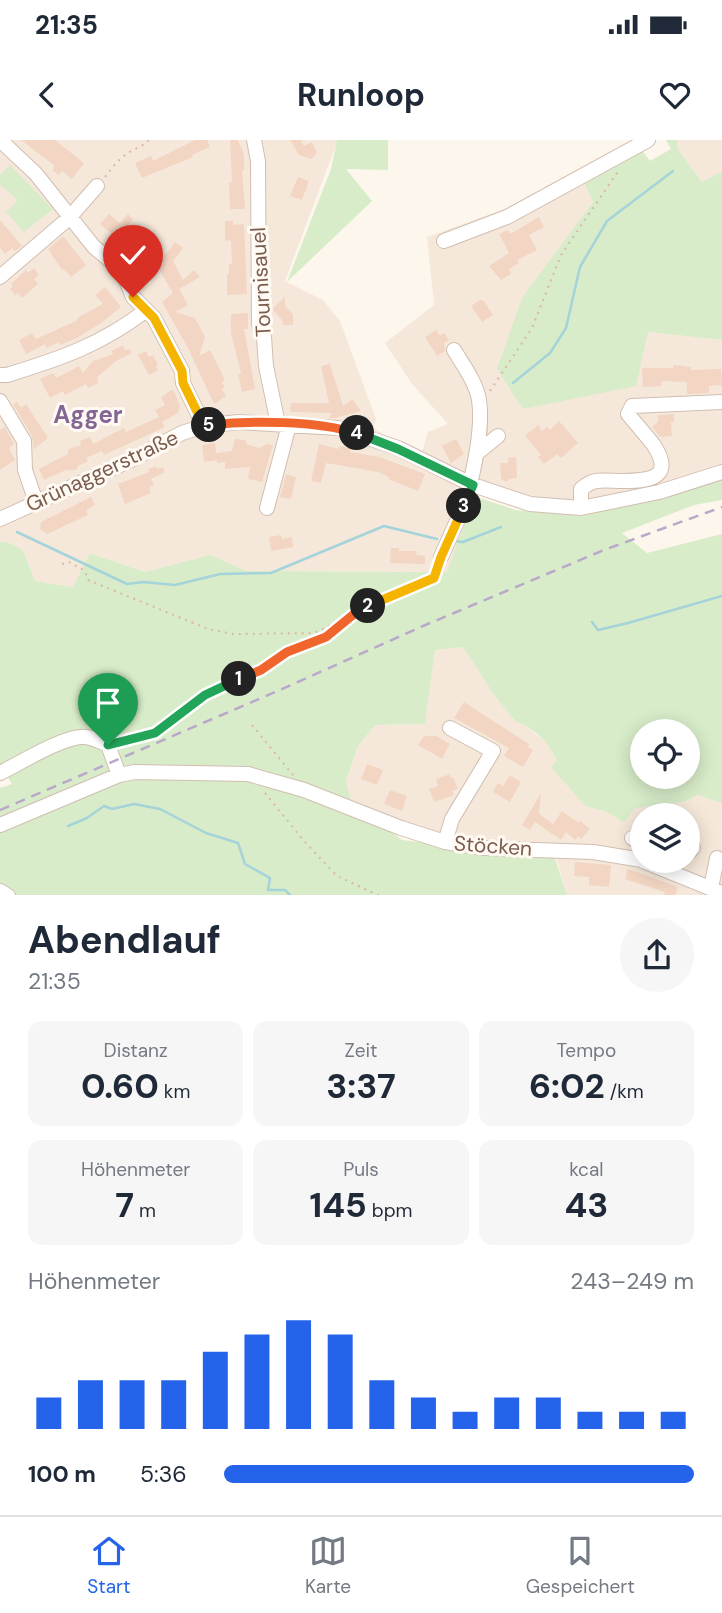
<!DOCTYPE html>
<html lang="de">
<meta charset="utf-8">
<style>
:root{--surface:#fff;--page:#f6f6f7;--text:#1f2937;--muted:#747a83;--line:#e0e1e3;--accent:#2563eb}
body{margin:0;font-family:"DM Sans",sans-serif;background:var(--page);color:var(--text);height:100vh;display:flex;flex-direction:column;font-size:26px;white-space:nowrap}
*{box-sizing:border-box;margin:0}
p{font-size:23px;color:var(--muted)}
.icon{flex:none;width:38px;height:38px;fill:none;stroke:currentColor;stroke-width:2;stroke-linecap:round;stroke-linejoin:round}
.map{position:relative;height:755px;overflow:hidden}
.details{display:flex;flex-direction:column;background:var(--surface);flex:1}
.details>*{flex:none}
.buttons{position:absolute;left:630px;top:579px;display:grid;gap:14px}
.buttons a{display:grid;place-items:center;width:70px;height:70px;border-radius:50%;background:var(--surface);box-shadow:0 4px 18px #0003;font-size:35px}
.pin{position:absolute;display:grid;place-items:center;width:60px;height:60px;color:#fff;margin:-72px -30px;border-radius:50% 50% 50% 0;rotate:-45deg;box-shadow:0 0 7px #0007}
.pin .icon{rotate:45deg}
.km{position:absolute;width:35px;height:35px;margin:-18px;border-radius:50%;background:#222;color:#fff;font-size:19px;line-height:35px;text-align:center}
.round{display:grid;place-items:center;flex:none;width:74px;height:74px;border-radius:37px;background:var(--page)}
.head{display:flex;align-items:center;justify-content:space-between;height:119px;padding:0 28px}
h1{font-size:38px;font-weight:700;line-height:52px}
.stats{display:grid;grid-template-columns:repeat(3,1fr);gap:10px;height:119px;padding:7px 28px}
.stats div{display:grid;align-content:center;border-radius:14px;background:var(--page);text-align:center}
.stats b{font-size:35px;font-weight:700}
.stats small{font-size:19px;font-weight:400}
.stats p{font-size:19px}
.chart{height:196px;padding:14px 28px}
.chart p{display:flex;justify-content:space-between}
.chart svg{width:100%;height:126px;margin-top:7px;stroke:var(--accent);stroke-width:6}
ul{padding:0 28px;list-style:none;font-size:23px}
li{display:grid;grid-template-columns:112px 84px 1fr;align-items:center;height:52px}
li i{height:18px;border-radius:9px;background:var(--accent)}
.status{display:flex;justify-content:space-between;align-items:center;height:49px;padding:0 35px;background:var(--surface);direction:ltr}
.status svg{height:19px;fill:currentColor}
header{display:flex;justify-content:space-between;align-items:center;height:91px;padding:0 28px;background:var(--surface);font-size:32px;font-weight:700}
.menu{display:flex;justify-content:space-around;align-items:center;height:98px;border-top:2px solid var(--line);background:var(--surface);font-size:19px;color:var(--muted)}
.menu a{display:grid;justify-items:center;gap:4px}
.menu .current{color:var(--accent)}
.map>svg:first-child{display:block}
.residential{fill:#f5e8da;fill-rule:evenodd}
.green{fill:#d8ecc9;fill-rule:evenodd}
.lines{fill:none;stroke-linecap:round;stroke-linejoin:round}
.stream{stroke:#a5d3da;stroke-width:2.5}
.building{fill:#f3d5c3}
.minor-casing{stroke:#d1beb0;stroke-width:16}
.path{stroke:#d9b8a5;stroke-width:2;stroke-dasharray:2 5;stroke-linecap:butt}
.minor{stroke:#fff;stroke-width:14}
.rail{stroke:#b9a8c9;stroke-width:2.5;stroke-dasharray:10 7;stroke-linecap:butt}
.split-1-casing{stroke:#fff;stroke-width:14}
.split-2-casing{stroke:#fff;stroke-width:14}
.split-3-casing{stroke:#fff;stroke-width:14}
.split-4-casing{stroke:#fff;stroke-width:14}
.split-5-casing{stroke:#fff;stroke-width:14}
.split-6-casing{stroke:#fff;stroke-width:14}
.split-1{stroke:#22a559;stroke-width:9}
.split-2{stroke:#f0652b;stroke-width:9}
.split-3{stroke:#f5b400;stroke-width:9}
.split-4{stroke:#22a559;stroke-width:9}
.split-5{stroke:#f0652b;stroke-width:9}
.split-6{stroke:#f5b400;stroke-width:9}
.labels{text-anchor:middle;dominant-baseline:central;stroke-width:6;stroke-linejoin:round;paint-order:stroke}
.street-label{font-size:21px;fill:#7a5c4d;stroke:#fffaf3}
.quarter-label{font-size:24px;font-weight:bold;fill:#846695;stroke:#fffaf3}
</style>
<div class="status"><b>21:35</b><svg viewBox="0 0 49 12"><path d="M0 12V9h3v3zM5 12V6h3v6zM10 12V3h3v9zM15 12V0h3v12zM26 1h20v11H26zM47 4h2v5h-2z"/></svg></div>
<header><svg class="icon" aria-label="back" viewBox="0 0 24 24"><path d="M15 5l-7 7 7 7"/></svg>Runloop<svg class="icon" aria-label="heart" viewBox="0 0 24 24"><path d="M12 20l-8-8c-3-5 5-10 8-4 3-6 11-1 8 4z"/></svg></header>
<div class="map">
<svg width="722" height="756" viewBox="0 0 722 756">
<rect width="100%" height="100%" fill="#fdf6ec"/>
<path class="residential" d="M0 0H338L285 141 323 160 340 181 376 279 373 288 421 315 428 292 448 284 412 244 385 203 434 165 427 97 510 67 578 32 593 61 579 82 647 192 722 200V328L617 355 567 364 532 360 479 342 448 432 247 431 210 415 145 432 91 413 74 447 35 441 23 410 7 402H0Z
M677 0H722V31L702 42 678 9Z
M463 507 494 555 516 582 523 584 546 602 557 620 552 627 585 666 607 672 624 683 635 668 684 662 698 655 722 663V755H567L554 710 483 708 349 668 346 642 358 606 375 585 425 584 435 510ZM642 676H688V721H642Z"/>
<path class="green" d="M337 0H388V30L346 29 372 61 287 142 331 29Z
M666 0H677L678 9 702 42 722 31V200L648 192 636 246 523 269 497 229 522 158 593 62 584 43 641 9 650 21 671 9Z
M10 25 53 69 24 92 6 72 18 60 0 45V35Z
M722 339V360L694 365 622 393 647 413 722 394V663L698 655 684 662 635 668 624 683 607 672 585 666 551 627 557 620 546 602 536 593 523 584 516 582 494 555 463 507 435 510 425 584 375 585 358 606 346 642 351 662 402 700 555 718 567 755H0V648L12 644 2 628 0 629V402H7L23 410 35 441 73 447 90 413 145 432 210 415 247 431 447 432 474 356 515 370 582 376ZM642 592H688V637H642Z"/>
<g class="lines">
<path class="stream" d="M513 243 550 213 566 188 580 127 607 81 673 31
M17 392 127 444 143 442 175 445 220 434 271 433 384 386 437 399
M454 401 463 402 501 387
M592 482 598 490 628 483 722 456
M68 686 87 678 104 666 112 669 134 664 160 669 206 693 238 703 245 724 270 738 268 750H285L291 756"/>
</g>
<path class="building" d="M21 0H55L84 23 72 39 62 31 59 35 52 30 55 26Z
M195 0H207L210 7 192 15 193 17 142 38 135 23 151 16 153 21Z
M230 0H238L244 15V30H242L245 69H230L229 42H232Z
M290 0H301L304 6 312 2 317 13 311 19 299 15Z
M298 37 309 41 302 60 290 56Z
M109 74 120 83 128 74 133 79 121 95 115 90 112 94 100 84Z
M539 77 544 87 529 95 537 110 517 120 519 123 509 129 511 134 501 140 489 126 509 113 499 94 508 90 510 94Z
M0 80 22 106 15 111 12 108 5 114 0 108Z
M225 81H233V85L244 84 247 154 227 155V134H229V124H232L231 100 225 101Z
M63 96 86 125 71 137 64 129 62 130 48 109Z
M175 102 183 108 173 121 183 140 194 130 200 137 179 149 188 165 175 172 195 178 205 197 199 216 210 210 225 240 222 242 225 247 222 249 226 256 214 264 188 208 162 162 173 153 157 126Z
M127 104 157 134 151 141 120 112Z
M34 128 39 135 34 139 38 144 22 158 18 153 15 155 10 149 13 146 11 144 26 130 28 133Z
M105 147 121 167 101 183 77 198 60 205 59 202 47 208 45 204 26 214 19 200 32 193 36 199 78 180 77 178 103 164 95 155Z
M285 157V166L293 174V185H283L282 180 272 169Z
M480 160H483L493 175 482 182 471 166Z
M248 173V189H244L255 249 242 252 238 234 241 233 231 193V174Z
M436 190 440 196 444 193 449 200 444 203 445 211 437 216 425 197Z
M123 205 125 210 130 209 132 213 116 221 97 237 98 243 88 248 86 244 65 255 63 251 50 258 40 239 53 233 56 238 79 226 83 233 93 221 113 214 111 211Z
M146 211 149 217 153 215 158 225 156 226 158 230 149 235 138 215Z
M330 224 343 266 352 259 361 271 335 278H329L332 273 290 272 291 263H329L321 226Z
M673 225 691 227V230L721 229 722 245 709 246V253L687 254V242L661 241V246L643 247 642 228H673Z
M171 250 174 251 180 266 178 273 162 282 165 287 104 315 102 311 86 318 88 321 78 326 76 330H66L44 340 39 329 68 314V309L81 305 80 301 90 297 93 304 124 288 126 292 159 277 155 270 165 265 161 258Z
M17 262 21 268 26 264 48 298 34 309 32 296 13 264Z
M674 274V282H671L672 296 660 297 652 287 658 282V275Z
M559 281 578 303 561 318 557 314 544 324 538 317 541 315 525 296 538 285 542 291 547 287 550 290Z
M5 287 14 304 9 308 15 320 0 330V290Z
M235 299 246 300V304L259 308 267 304 273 305 262 342 248 339 250 327 225 329V322L217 323V320L204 322 202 305 215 303 216 313 232 311Z
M456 299 464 314 451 323 442 306Z
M319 304 339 309V306L351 308 350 312 379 317 425 334 418 351 388 339 389 337 378 332 326 323 321 343 311 341Z
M516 317 517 338 509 339 507 342 501 339 500 323H508V318Z
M156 326 157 329 163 327 165 332 151 339 154 345 149 347 151 353 125 364 118 344 149 332 148 329Z
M286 334 296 337 291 359 280 357Z
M91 357 95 365 86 370 88 375 47 394 40 389 41 382Z
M281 395 282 399 292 397 293 407 271 411 269 397Z
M391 408H399V411H417L416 415 425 416V424L390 423Z
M464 562 529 604 528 607 533 610 523 627 504 616 509 608 454 578Z
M424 596H436L450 604 442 619 418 605Z
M367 624 383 630 377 645 361 639Z
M450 634 451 638 453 637 458 649 452 651 454 655 434 662 429 649 438 646 436 639Z
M510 635 521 642 510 662 493 652 498 643 503 646Z
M390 650 407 656 402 671 384 664Z
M541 653 539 674 553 684 562 671 579 683 580 681 590 689 581 699 578 696 575 700 566 692 561 700 535 682 530 690 522 685Z
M575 722 611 725 609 747 589 745V737L574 736Z
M628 729 678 747 675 755H664L665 752 625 739Z"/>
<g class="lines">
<defs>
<path id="minor" d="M0 0 36 34 94 107 116 125 124 135 133 157 154 178 182 231 183 243 204 286
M254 0 258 21 259 184 264 197 266 226 278 284
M444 101 507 77 648 0
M0 137 69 78 97 46
M454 210C463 225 476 242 479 260 483 286 476 319 470 344
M0 235H7C59 219 101 205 145 171
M0 261 24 301 25 330 36 362
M477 313 498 296
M267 368 289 285
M581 368V349C586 345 590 342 596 341 615 338 686 353 653 304 645 294 636 284 628 274L632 266 722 262
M0 379 131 320 182 293 204 286 238 282 338 288 398 308 473 345 530 364 581 368 659 352 722 332
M441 417 473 345
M0 633C20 623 61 598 81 597 91 596 99 601 108 605L119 635
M0 685 119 635 135 632 248 634 304 650 401 688 445 702 483 708 593 712 642 720
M632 698 638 701 641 708 638 719
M445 702 452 679 493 611 450 588
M688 713 693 708
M643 721 722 753
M711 748 717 718
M0 751 8 756"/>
</defs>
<use href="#minor" class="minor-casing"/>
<path class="path" d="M105 37C111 29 117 21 125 15 132 9 143 7 149 0
M490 251 532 188 561 115 619 30
M62 424 69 422 85 431 88 440 208 489 233 494 314 493 349 476
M252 585 293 635
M119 602 155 593 205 555 261 530 287 512 326 497 354 474 366 466 434 438 437 429
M265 653 304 701 337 736 380 756"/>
<use href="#minor" class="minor"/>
<path class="rail" d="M0 670 280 550 423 486 604 410 722 367"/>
</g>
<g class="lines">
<defs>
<path id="split-1" d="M108 605 155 593 205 555 239 539"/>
<path id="split-2" d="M239 539 261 530 287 512 326 497 354 474 368 466"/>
<path id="split-3" d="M368 466 434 438 441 417 464 366"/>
<path id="split-4" d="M357 293 398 309 473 345 464 366"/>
<path id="split-5" d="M209 285C253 280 315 281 357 293"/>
<path id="split-6" d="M133 157 154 178 182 231 183 243 204 286 209 285"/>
</defs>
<use href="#split-1" class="split-1-casing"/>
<use href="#split-2" class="split-2-casing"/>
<use href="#split-3" class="split-3-casing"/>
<use href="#split-4" class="split-4-casing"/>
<use href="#split-5" class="split-5-casing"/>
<use href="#split-6" class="split-6-casing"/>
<use href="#split-1" class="split-1"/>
<use href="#split-2" class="split-2"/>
<use href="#split-3" class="split-3"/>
<use href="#split-4" class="split-4"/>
<use href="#split-5" class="split-5"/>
<use href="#split-6" class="split-6"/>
</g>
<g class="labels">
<g class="street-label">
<text transform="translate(261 142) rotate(-93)">Tournisauel</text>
<text transform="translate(102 331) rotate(-25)">Grünaggerstraße</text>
<text transform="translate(493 706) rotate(4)">Stöcken</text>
</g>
<g class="quarter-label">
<text x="88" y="274">Agger</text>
</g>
</g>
</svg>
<div class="buttons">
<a><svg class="icon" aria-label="locate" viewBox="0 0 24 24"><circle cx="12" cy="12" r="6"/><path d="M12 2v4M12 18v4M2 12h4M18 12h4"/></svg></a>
<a><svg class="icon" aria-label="layers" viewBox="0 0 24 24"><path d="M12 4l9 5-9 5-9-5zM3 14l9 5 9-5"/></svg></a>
</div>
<div class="pin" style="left:108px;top:605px;background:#1e9e55"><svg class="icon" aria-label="arrive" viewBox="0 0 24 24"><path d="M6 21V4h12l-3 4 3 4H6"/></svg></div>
<div class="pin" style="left:133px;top:157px;background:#d93025"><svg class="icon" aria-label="check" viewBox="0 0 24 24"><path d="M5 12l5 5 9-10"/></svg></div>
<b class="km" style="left:239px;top:539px">1</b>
<b class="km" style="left:368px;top:466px">2</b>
<b class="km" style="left:464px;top:366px">3</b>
<b class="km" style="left:357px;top:293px">4</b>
<b class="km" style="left:209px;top:285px">5</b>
</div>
<section class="details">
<div class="head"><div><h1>Abendlauf</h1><p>21:35</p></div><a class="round"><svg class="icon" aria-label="share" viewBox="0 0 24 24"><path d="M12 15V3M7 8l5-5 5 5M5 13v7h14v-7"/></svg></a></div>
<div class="stats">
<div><p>Distanz</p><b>0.60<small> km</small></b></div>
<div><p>Zeit</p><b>3:37</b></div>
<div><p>Tempo</p><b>6:02<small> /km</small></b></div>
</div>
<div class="stats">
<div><p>Höhenmeter</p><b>7<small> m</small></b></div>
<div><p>Puls</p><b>145<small> bpm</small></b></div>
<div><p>kcal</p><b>43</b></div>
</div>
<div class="chart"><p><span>Höhenmeter</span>243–249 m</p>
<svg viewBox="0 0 160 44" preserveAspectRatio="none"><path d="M5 44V33M15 44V27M25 44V27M35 44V27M45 44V17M55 44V11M65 44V6M75 44V11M85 44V27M95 44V33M105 44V38M115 44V33M125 44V33M135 44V38M145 44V38M155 44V38"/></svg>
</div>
<ul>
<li><b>100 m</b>5:36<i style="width:100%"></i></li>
</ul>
</section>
<nav class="menu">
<a class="current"><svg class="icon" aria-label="home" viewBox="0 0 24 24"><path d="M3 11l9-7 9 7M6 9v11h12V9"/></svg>Start</a>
<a><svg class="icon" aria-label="map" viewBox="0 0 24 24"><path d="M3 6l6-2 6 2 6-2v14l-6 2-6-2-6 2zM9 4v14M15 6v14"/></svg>Karte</a>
<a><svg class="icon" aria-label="saved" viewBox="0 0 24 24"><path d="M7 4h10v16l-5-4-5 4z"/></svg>Gespeichert</a>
</nav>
